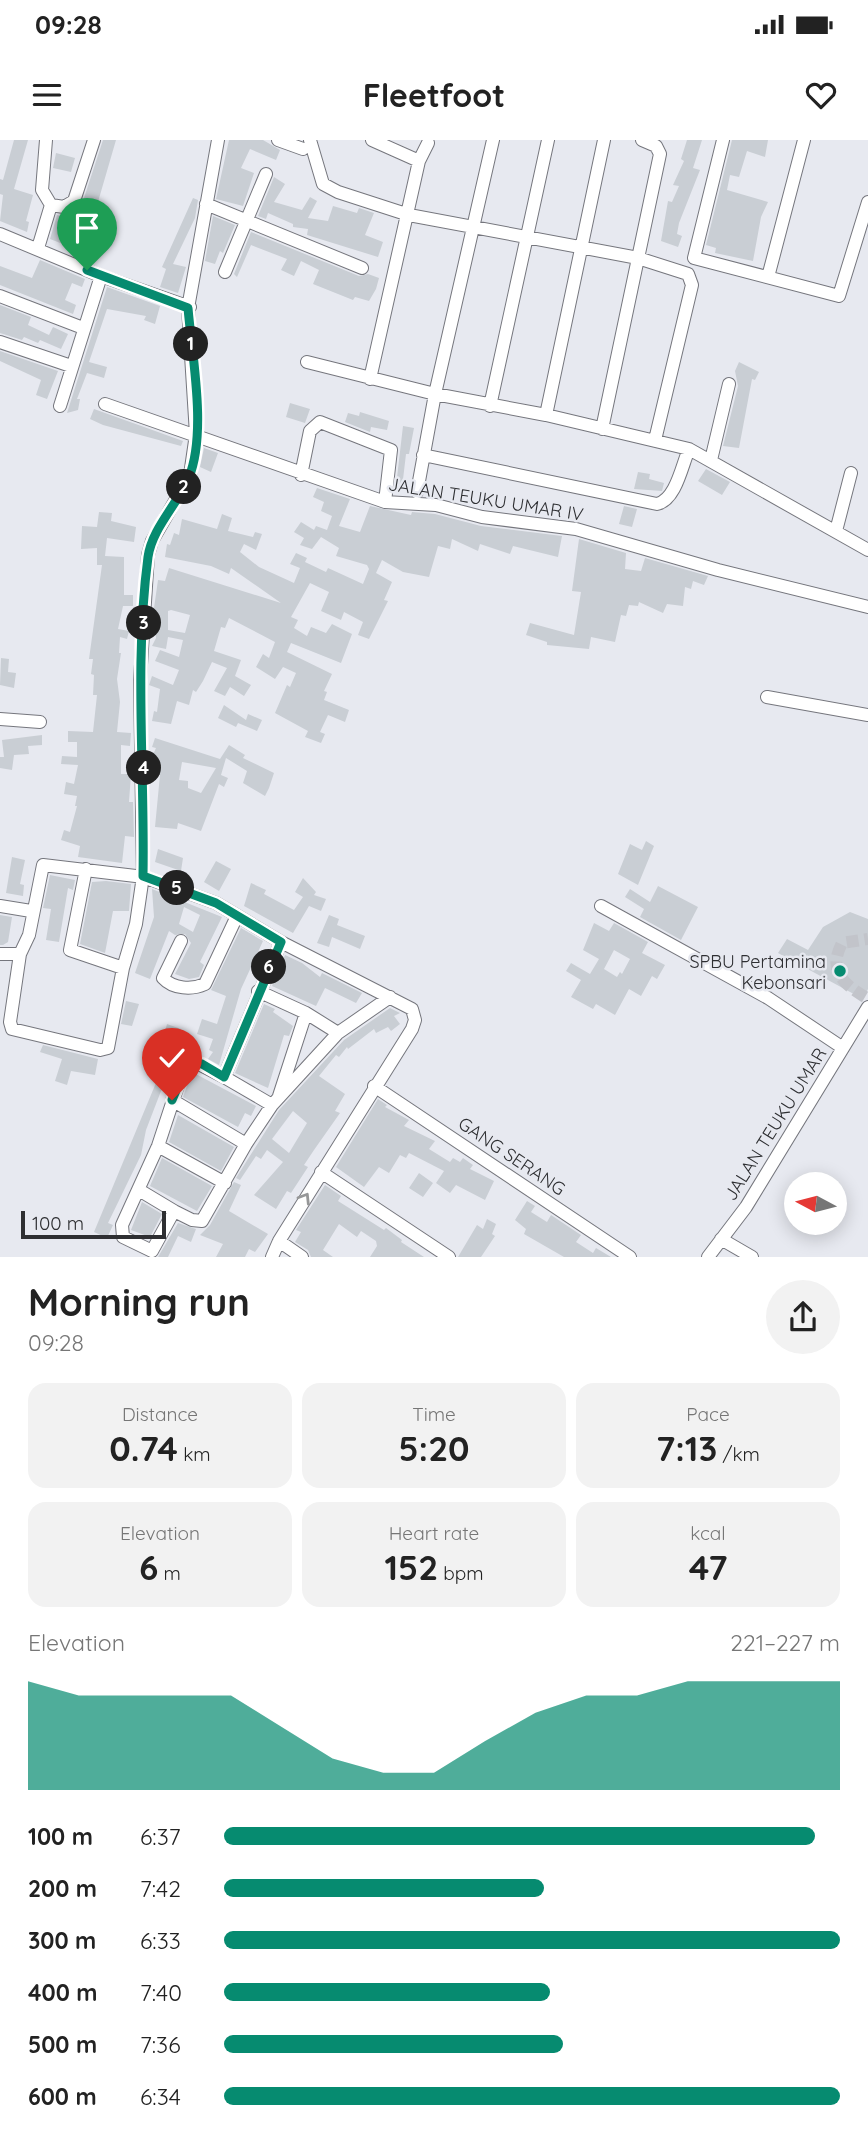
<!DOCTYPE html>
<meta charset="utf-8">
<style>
:root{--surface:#fff;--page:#f2f2f2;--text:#222;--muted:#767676;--accent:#068b70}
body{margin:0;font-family:Quicksand,sans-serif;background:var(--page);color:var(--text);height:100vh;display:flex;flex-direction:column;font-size:26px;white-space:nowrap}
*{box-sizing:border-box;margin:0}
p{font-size:23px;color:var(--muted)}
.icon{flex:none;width:38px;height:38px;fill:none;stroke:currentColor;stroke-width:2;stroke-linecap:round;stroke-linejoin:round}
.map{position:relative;height:1117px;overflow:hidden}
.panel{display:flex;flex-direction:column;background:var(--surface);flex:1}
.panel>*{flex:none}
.needle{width:46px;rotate:277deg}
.controls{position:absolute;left:784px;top:1032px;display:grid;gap:14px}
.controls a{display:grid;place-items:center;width:63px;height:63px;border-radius:50%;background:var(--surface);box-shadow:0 4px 18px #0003;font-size:35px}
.scale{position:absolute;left:21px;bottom:18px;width:145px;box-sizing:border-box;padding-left:7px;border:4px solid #2e2f32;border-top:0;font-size:19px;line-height:24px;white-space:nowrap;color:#2e2f32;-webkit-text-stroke:5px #e7e9f0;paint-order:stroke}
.pin{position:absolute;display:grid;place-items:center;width:60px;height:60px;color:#fff;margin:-72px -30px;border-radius:50% 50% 50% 0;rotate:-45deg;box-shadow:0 0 7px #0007}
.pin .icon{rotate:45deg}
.km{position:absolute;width:35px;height:35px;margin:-18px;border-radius:50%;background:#222;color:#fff;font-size:19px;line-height:35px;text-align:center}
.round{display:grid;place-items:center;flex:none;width:74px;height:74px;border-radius:37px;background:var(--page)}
.summary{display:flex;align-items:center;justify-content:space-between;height:119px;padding:0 28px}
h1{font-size:38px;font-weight:700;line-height:52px}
.figures{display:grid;grid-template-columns:repeat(3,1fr);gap:10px;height:119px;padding:7px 28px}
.figures div{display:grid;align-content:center;border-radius:18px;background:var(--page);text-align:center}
.figures b{font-size:35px;font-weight:700}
.figures small{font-size:19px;font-weight:400}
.figures p{font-size:19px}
.chart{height:196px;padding:14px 28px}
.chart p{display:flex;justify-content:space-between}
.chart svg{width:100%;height:126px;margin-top:7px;fill:var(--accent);opacity:.7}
ul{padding:0 28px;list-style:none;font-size:23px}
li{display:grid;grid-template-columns:112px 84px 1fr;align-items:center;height:52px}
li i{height:18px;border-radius:9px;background:var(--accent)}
.status{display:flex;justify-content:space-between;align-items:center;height:49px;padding:0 35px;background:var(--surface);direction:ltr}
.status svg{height:19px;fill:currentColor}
header{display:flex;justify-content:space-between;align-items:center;height:91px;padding:0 28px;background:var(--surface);font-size:32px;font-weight:700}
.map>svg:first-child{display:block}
.building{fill:#c9ced4;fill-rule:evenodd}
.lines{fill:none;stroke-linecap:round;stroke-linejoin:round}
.minor-tunnel{stroke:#c2c4ca;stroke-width:12;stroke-dasharray:12 6;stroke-linecap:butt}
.minor-casing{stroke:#75767d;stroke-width:14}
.minor{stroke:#fff;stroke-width:12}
.oneway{stroke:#969798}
.route-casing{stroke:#fff;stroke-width:14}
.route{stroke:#068b70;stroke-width:9}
.poi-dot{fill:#068b70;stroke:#e7e9f0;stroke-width:2.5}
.labels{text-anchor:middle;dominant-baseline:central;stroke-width:5;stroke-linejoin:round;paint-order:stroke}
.street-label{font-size:18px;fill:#2e2f32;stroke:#e7e9f0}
.poi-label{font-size:18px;fill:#2e2f32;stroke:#e7e9f0;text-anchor:end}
</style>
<div class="status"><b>09:28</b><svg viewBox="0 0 49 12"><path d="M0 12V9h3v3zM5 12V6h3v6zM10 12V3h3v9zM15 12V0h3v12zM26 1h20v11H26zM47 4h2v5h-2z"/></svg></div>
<header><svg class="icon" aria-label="menu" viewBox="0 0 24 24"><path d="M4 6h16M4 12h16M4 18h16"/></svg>Fleetfoot<svg class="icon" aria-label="heart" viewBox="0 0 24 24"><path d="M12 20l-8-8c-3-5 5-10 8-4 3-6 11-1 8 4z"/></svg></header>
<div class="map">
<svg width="868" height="1117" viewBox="0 0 868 1117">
<rect width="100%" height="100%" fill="#e7e9f0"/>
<path class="building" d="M14 0H28L14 49 33 55 26 81 29 82 27 92 0 81 3 55 0 54V39L3 40Z
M103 0H116L91 86 79 115 67 110 68 106 50 99 57 75 74 79 82 64Z
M229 0H263L280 10 276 20 250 9 241 28 254 33 243 66 216 59Z
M687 0H702L693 28 700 30 679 83 677 94 682 96 678 107 661 101 668 61 672 62 679 46 673 45 684 21 681 19Z
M732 0H768L765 17 747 11 739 37 730 35 727 50 768 62 761 77 753 121 715 113 716 108 706 105Z
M56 13 75 18 71 32 53 28Z
M274 37 285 44 274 62 302 70 310 57 317 61 308 78 328 81 333 66 357 73 359 68 374 73 365 95 383 102 378 117 307 95 308 89 293 87V84L268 73 266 79 258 76Z
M193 58 198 60 195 78 173 124 186 127 178 153 160 147 166 129 162 127Z
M213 76 235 85 223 113 220 111 215 124 205 121Z
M251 92 359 136 368 134 379 138 376 149 369 161 355 157 353 160 313 144 319 130 301 121 294 136 281 130 287 119 251 105 237 137 234 134Z
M40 120 85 139 82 147 72 143 65 160 76 165 73 174 0 145V126L32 138Z
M107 147 160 166 155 184 144 180 146 176 107 169 89 222 107 227 104 238 87 233 77 259H80L78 270 67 273Z
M0 165 31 177 28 185 49 195 53 187 68 194 61 209 40 200 38 203 24 197 22 200 0 193Z
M0 211 58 231 47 259 36 255 41 240 0 221Z
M739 222 759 232 755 240 752 239 739 308 723 306 738 246 735 231Z
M290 263 310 269 305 283 286 277Z
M94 269 183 301 181 306 103 285 90 279Z
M360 272 389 281 387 290 371 287 370 292 345 282 348 273 359 276Z
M403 286 414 288 409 314H406L402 348 396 346Z
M204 308 218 313 211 332 200 327Z
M706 329 730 342 722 355 698 341Z
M638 332 650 334 649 339 664 343 662 351 634 349Z
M317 348 350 359 339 386 360 392 370 366 411 375 412 372 435 374 481 386 562 396 558 417 513 406 510 414 480 404 478 411 452 399 450 409 438 406 429 437 403 432 382 420 376 433 392 442 384 460 388 461 369 499 358 495 363 482 344 472 341 480 321 471 329 452 310 443 291 477 298 480 294 488 307 496 311 487 326 493 332 484 352 494 341 523 291 503 287 512 332 534 324 551 327 552 324 560 349 570 345 582 328 575 320 592 325 594 321 603 305 597 308 591 275 573 287 545 290 547 296 533 283 527 275 539 256 527 263 514 269 518 275 502 229 478 225 488 221 487 214 511 241 520 235 536 251 545 244 556 230 547 225 556 214 551 227 528 212 522 203 541 196 552 193 550 189 565 177 561 171 584 152 581 154 571 157 572 160 549 149 545 152 536 173 545 179 530 155 521 160 510 179 517 183 500 168 497 166 509 152 506 156 498 154 468 158 440 165 441 169 428 281 463 231 428 229 434 211 426 165 417 167 404 170 405 174 393 179 395 182 379 217 389 222 374 232 378 228 391 253 397 255 392 262 394 256 410 244 404 240 412 259 427 294 443 300 428 290 424 296 413 307 418 305 422 326 432 328 428 363 444 369 429 367 425 336 416 339 408 321 397 312 409 300 405 304 398 294 392 301 382 314 390 316 386 327 390 332 376 321 371 324 362 313 357ZM171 470 190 475 185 493 168 490V471Z
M624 366 637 369 632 387 619 384Z
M99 372 112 373 111 381 136 387 134 402 107 398 105 416 124 417V455H133V466H123L118 489 129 491 127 499 120 497 119 513H121L117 539 120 562 117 592 131 593 130 606 121 605V634H131L129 662H133L134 697 125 696 122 723 78 717 80 706 61 700 64 690 70 692 77 666H75L77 656 64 654 66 642 74 644 78 625 61 624 62 616 77 617V602H68V591L93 592 97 555H93L94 535 91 534 93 519H89L102 425H97V408L81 409 82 386 97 387Z
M579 399 626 413 625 429 641 431 645 418 708 436 704 445 693 441 691 449 685 447 683 466 667 464 663 473 639 462 638 466 629 465 626 476 621 475 615 502 591 497 589 509 547 505V502L526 495 530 483 574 495 581 452 572 451Z
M1 518 9 519 8 532 16 533 14 548 0 545Z
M224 565 246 580 248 574 262 580 257 591 238 583 236 587 218 578Z
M42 595V605L28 606 29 614 14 615 12 630 0 628V617H4L2 600Z
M155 598 220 619 229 605 245 615 243 618 274 633 269 648 265 656 243 643 247 631 226 618 221 635 228 638 224 647 219 644 201 691 178 683 177 689 155 687 160 635 153 634 156 622 151 619 156 608 152 607ZM182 622 216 628 201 653 188 648V641L179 640Z
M646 701 654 706 638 745 618 734 630 704 642 710Z
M158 709 183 718 181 731 155 722Z
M12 717 25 720 20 744 24 745 23 756 6 753Z
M216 721 231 729 219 751 204 742Z
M50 735 75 740 73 750 68 748 59 802 46 800 51 769 43 768Z
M303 738 316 752 314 755 326 759 321 771 309 766 293 793 244 766 251 743 266 750 264 754 294 770 303 757 295 752Z
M106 741 131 744 129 771H113L105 813 80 804 92 742Z
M658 746 698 767 681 800 640 777 644 769 625 757 630 749 650 762Z
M152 749 222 777 200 822 204 825 199 837 189 839 175 834 191 803 185 794 175 795 169 791 150 839 135 833 154 777ZM184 767 200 775 193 792 179 784Z
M850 772 868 779V849L863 859 778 813 787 799 808 810 823 787Z
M0 775 12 777 8 802 3 805H0Z
M329 775 339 779 337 785 365 796 360 809 332 797 329 807 317 803Z
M594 783 609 791 614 783 648 802 642 813 665 825 657 839 652 836 641 856 629 849 615 875 596 864 593 869 571 857 581 840 566 831 571 823 590 834 599 819 583 810ZM614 810 630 819 622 834 620 832 617 837 604 829Z
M241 788 263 801 241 849 219 925 208 919 213 912 209 910 213 899 197 894 202 879 217 884 226 856 211 850Z
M285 815 302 823 320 837 322 833 362 853 356 863 325 848 316 866 272 846Z
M126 861 139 864 132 886 121 884Z
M264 864 275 869 273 872 293 886 289 896 284 895 268 948 235 933Z
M390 868 400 873 394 876 400 884 391 891 388 887 376 893 374 889 348 909 347 907 339 917 336 915 319 936 345 954 335 971 340 973 314 1010 304 1025 308 1027 291 1053 287 1051 276 1069 254 1055 283 1022 267 1010 261 1019 256 1016 240 1040 236 1038 279 970 344 900ZM293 971 307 983 289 1013 272 999Z
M167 884 181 889 170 926 162 922 167 912 160 910Z
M43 905 98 919 95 935 71 931 67 945 55 941 62 919 40 912Z
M163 926 173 932 168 948 165 947 161 951 146 990 141 1015 108 1083 113 1085 107 1098 94 1092Z
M192 932 256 966 251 976 245 973 238 987 183 957Z
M378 959 387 965 385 967 409 980 404 986 435 1001 429 1009 450 1022 453 1018 460 1022 463 1018 473 1025 470 1029 494 1041 485 1060 456 1045 450 1053 436 1043 444 1031 409 1013 406 1018 400 1015 389 1033 379 1027 364 1047 336 1027Z
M178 975 234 1007 221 1031 169 1002Z
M162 1018 212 1046 197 1071 150 1046Z
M419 1033 433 1043 423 1057 409 1048Z
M234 1042 241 1045 229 1071 268 1094 255 1112 249 1109 245 1117H216L223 1104 200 1095 210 1085Z
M325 1045 341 1056 338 1061 384 1090 386 1088 402 1100 401 1102 424 1117H370L377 1106 376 1101 361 1091 357 1097 339 1084 323 1110 333 1117H311L308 1110 295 1102 301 1092 296 1090Z
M527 1061 535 1066 531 1072 547 1082 551 1075 581 1095 576 1102 593 1113 596 1108 611 1117H564L524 1094 526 1089 515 1080Z
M142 1062 162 1074 150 1097 131 1090Z
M487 1079 496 1084 492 1094 495 1096 481 1117H458L477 1085 483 1089Z
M178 1083 196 1089 191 1102 178 1096 168 1117H158Z"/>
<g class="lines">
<path class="minor-tunnel" d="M865 857C842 843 828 830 842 803L868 799"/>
<defs>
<path id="minor" d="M278 0 303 9
M310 0 323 44 338 52 409 75 638 118 688 134 692 145 655 300
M372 0 419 21
M723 0 694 118 839 156 868 62
M206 64 362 128
M51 65 64 67 74 61 94 0
M0 94 101 136 190 167
M38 108 51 65 42 50 46 0
M225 132 266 34
M768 137 804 0
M0 156 83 188
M0 202 71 226
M307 222 435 254 546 275 689 309 868 410
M370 239 419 21 428 3
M105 264 385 362 436 365 482 377 576 389 718 430 868 467
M60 266 101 136
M490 266 548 0
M546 275 604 0
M602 289 660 14 656 6 642 0
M423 315 657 364C676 360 682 325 689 309
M711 320 729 244
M301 335 310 291 320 282 391 310 385 362
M417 352 435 254 493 0
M836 391 851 333
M767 557 868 575
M0 579 40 582
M86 729 70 810 123 828
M0 766 31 771
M601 766 768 858 843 908
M181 801 163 838C173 849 192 850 205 844L237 776
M281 802 224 937 195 922 185 924 158 1006 122 1085 123 1097 152 1111 174 1071 192 1080 202 1081 246 1004 272 965 338 893 390 857
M0 814H20L29 795 43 725 144 737 216 763 281 802 412 869 415 880 412 889 279 1101 272 1117
M20 814 10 882 12 889 100 910 108 908 123 828 136 784 143 736 140 540 148 415 152 401 190 335 196 294 188 168 218 0
M258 851 306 873 338 893
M224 937 272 965
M374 946 630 1117
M279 956 306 873
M172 960 246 1004
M158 1006 225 1043
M321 1032 449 1117
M139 1050 174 1071
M721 1099 752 1117
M279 1101 302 1117
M708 1117 746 1067 868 867"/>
</defs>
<use href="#minor" class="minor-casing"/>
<use href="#minor" class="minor"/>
</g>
<defs><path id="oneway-chevron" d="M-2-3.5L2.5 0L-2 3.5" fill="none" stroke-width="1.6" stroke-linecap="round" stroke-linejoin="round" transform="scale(1.75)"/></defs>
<use class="oneway" href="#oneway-chevron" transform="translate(305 1058) rotate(-58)"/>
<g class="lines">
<defs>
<path id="route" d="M87 130 188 168C192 216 207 292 189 337 178 364 152 388 148 417 134 523 145 630 143 736L216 763 281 802 224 937 202 924 188 922 172 960"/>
</defs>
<use href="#route" class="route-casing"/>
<use href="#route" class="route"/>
</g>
<circle class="poi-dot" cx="840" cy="831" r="7"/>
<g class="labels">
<g class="street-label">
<text transform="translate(486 359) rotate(9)">JALAN TEUKU UMAR IV</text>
<text transform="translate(775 984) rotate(-58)">JALAN TEUKU UMAR</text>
<text transform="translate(512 1016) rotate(34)">GANG SERANG</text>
</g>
<g class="poi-label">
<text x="826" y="821">SPBU Pertamina<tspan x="826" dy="21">Kebonsari</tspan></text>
</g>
</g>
</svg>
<div class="controls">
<a><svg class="needle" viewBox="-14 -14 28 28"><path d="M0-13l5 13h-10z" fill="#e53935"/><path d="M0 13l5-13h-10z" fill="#767676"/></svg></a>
</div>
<div class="scale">100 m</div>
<div class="pin" style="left:87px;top:130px;background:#1e9e55"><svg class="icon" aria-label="arrive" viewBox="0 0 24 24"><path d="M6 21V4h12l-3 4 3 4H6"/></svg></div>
<div class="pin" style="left:172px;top:960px;background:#d93025"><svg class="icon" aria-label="check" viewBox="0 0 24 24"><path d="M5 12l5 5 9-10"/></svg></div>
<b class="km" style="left:191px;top:204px">1</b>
<b class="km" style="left:184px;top:347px">2</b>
<b class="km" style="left:144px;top:483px">3</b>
<b class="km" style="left:144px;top:628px">4</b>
<b class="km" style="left:177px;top:748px">5</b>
<b class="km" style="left:269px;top:827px">6</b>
</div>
<section class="panel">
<div class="summary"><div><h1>Morning run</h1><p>09:28</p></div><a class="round"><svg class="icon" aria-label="share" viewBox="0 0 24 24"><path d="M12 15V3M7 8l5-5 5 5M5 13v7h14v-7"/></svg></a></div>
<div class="figures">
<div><p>Distance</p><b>0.74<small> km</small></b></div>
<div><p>Time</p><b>5:20</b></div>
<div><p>Pace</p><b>7:13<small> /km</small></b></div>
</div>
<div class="figures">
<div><p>Elevation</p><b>6<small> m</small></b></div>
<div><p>Heart rate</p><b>152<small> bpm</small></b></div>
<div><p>kcal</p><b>47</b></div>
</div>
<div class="chart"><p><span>Elevation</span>221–227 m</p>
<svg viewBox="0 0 160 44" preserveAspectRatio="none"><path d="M0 44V6L10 11L20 11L30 11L40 11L50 22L60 33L70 38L80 38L90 27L100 17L110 11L120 11L130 6L140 6L150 6L160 6V44z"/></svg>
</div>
<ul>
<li><b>100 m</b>6:37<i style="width:96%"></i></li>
<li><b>200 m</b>7:42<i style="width:52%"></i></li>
<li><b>300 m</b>6:33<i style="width:100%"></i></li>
<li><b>400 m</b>7:40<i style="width:53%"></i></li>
<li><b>500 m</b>7:36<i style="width:55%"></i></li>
<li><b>600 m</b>6:34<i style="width:100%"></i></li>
</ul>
</section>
